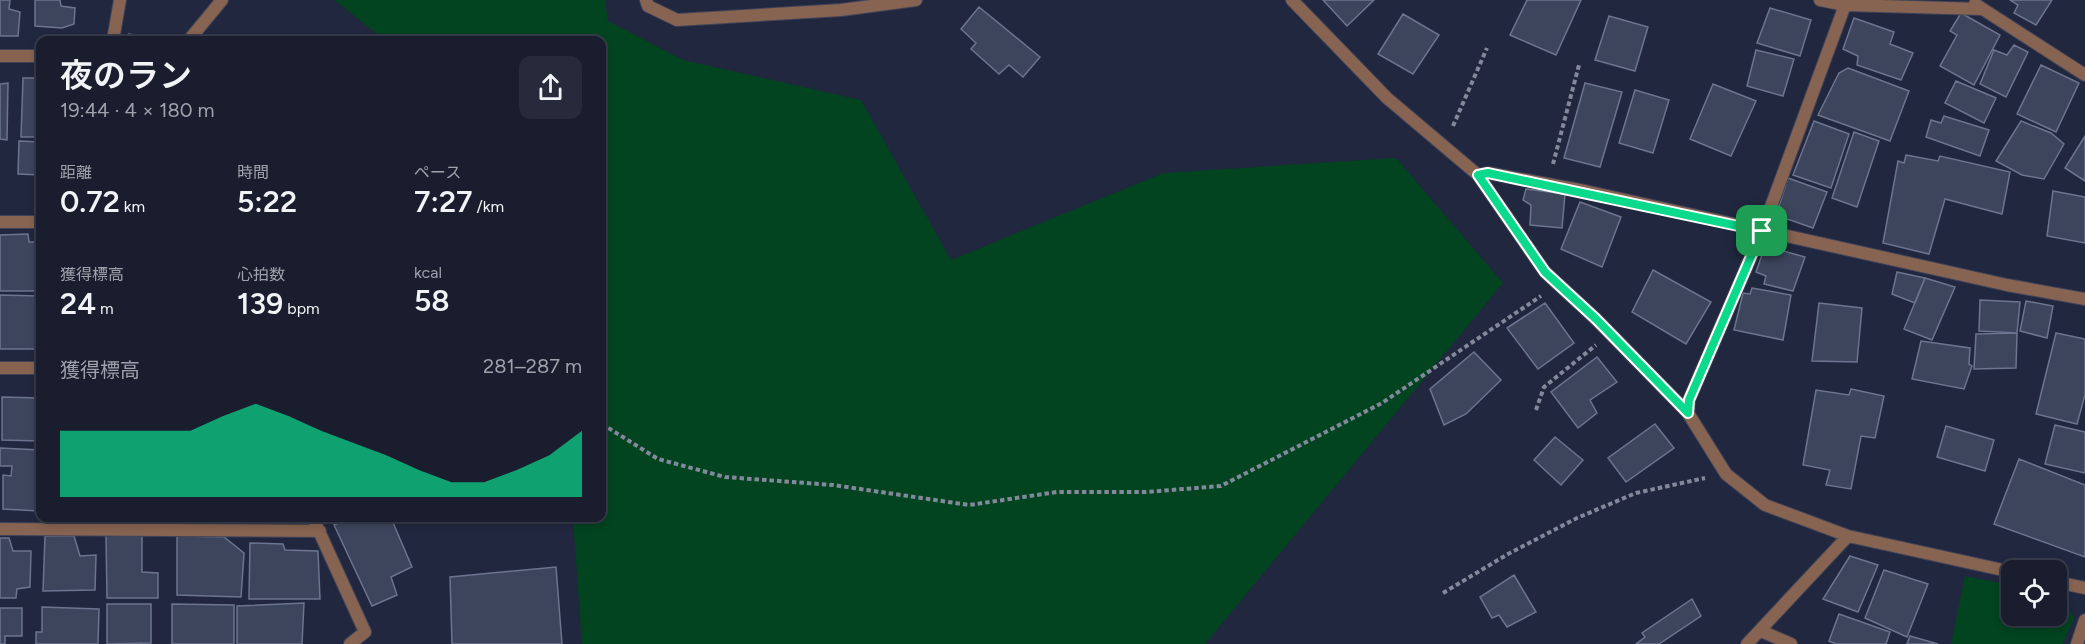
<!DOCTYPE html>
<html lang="ja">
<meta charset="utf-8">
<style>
:root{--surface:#191d2e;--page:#262a3a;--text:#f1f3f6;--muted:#9fa2aa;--line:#373b4a;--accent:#0bd98b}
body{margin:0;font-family:Figtree,"Noto Sans JP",sans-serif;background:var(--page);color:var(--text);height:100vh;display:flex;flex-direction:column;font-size:22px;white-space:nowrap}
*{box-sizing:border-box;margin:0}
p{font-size:20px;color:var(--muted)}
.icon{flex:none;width:33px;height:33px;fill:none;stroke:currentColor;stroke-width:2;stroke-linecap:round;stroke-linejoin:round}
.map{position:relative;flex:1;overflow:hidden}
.drawer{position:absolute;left:36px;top:36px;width:570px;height:486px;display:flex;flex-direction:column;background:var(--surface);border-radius:12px;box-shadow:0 3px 9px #0003,0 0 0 2px var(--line)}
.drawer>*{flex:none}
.buttons{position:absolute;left:2001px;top:560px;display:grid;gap:12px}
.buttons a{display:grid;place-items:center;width:66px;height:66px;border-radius:12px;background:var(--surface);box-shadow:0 3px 9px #0003,0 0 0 2px var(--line);font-size:30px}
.pin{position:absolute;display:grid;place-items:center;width:51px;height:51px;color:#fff;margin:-26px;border-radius:12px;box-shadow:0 3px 9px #0006}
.round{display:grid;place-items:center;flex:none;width:63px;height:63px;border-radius:12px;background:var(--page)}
.headline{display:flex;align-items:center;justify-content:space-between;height:102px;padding:0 24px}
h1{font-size:33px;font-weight:600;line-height:45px}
.metrics{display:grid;grid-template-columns:repeat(3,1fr);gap:9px;height:102px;padding:6px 24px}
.metrics div{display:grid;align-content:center}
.metrics b{font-size:30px;font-weight:600}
.metrics small{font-size:16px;font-weight:400}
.metrics p{font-size:16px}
.chart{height:168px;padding:12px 24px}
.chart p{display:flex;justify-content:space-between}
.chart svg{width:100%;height:108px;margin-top:6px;fill:var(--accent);opacity:.7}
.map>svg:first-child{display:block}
.green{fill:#024320}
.building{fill:#3d455d;stroke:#6c748f;stroke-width:1.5}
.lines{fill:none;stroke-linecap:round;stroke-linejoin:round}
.street-casing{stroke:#3e4359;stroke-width:14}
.path{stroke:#83889b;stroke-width:4;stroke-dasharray:4.5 3;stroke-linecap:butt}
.street{stroke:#876351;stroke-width:12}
.route-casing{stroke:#fff;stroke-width:12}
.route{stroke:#0bd98b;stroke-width:8}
</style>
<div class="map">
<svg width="2085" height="644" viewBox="0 0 2085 644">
<rect width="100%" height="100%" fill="#21273e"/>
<path class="green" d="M334 0H605L608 21 683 60 861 100 951 260 1163 173 1396 158 1503 283 1205 644H582L573 518H602V40H385Z
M1965 576 2011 585 2012 615H2056L2057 595 2063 596 2074 618 2063 644H1951Z"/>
<path class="building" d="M0 0H10L9 9 20 12 18 36H0Z
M35 0H60L61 6 75 8 74 24 62 28 35 26Z
M1323 0H1374L1347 26Z
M1527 0H1581L1556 55 1510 35Z
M2010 0H2052L2036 25 2014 13 2018 5Z
M979 7 1040 57 1023 77 1009 65 999 74 971 49 976 43 961 29Z
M1770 8 1811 20 1800 56 1757 43Z
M1961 13 2000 35 1974 85 1940 66 1957 35 1950 31Z
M1403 14 1439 35 1413 74 1378 54Z
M1609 16 1648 27 1635 71 1595 60Z
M1854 18 1894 32 1890 44 1913 53 1901 80 1857 65 1858 56 1843 49Z
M129 34 157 40H128Z
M2014 45 2028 52 2006 97 1980 84 1994 50 2007 55Z
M1756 50 1794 59 1783 96 1747 86Z
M2041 65 2079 83 2056 132 2017 114Z
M1848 68 1909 91 1890 141 1818 115 1839 73Z
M23 78H40V137H21Z
M1956 81 1996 98 1984 123 1945 103Z
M8 83 7 140 0 139V84Z
M1585 83 1622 92 1600 167 1564 158Z
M1713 84 1756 101 1731 156 1690 139Z
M1635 90 1669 100 1653 153 1619 143Z
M1944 116 1989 130 1980 156 1926 137 1931 120 1941 123Z
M1814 121 1849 134 1831 188 1793 175Z
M2021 121 2051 133 2064 144 2044 179 2022 175 1996 161Z
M1854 132 1879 141 1857 207 1832 198Z
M2085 136V181L2065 168Z
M19 141 40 142V175L18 174Z
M1906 155 1938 161 1940 156 2010 172 2002 214 1945 199 1929 254 1883 243 1898 161 1904 163Z
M1788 178 1827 192 1813 228 1776 215Z
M1526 189 1565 194 1562 228 1530 225 1531 205 1523 200Z
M2053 191 2085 197V243L2047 236Z
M1580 202 1621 217 1602 267 1561 249Z
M28 234 29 242H40V291H0V235Z
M1765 246 1805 257 1793 291 1764 284 1766 276 1756 272Z
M1653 270 1711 302 1686 344 1632 312Z
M1897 272 1925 278 1915 303 1892 294Z
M1925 278 1955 287 1932 340 1904 329Z
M1752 288 1791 295 1783 340 1734 330 1743 293 1750 294Z
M0 295 40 296 38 349H0Z
M1980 300 2020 302 2017 333 1979 331Z
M2026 301 2053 306 2047 338 2020 331Z
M1545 303 1574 343 1538 369 1507 328Z
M1819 303 1862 308 1857 362 1812 361Z
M2017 333 2016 368 1974 369 1976 334Z
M2056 333 2085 339V395L2077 424 2036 414Z
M1921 341 1970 348 1969 364 1972 366 1964 389 1912 379Z
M1474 352 1501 380 1466 414 1444 425 1430 389Z
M1597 357 1617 382 1590 400 1597 413 1578 428 1551 392Z
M1851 389 1884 396 1875 438 1861 436 1851 489 1826 485 1830 470 1803 465 1816 390 1849 395Z
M2 397 40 398V441L2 440Z
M1655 424 1674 448 1626 482 1608 458Z
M2055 425 2085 432V473L2045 464Z
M1946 426 1994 440 1985 471 1937 457Z
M1555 437 1583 460 1561 485 1534 460Z
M0 448 40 450 38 511 3 509V475L11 476 12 466H0Z
M2019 459 2085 485V557L1994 524Z
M350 518H391L412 567 391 577 397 595 372 606 334 525Z
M142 534V572L158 573V598H107L106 535Z
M45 536H74L80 556 96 555 95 590 43 591Z
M177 536 224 537 244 553 241 597 177 595Z
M0 538H9L13 551H31L30 587 17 589 16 598H0Z
M250 543 283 544 285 550 318 551 320 599H249Z
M1850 556 1878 565 1858 612 1823 599Z
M556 567 562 644H452L450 577Z
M1884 570 1928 584 1907 637 1865 618Z
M1514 575 1536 612 1507 627 1499 615 1492 618 1480 597Z
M1692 599 1701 616 1659 644H1636L1645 637 1642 633Z
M304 603 302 644H237V606Z
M107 604H151V643L107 644Z
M172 604 234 605V644H172Z
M42 607 99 609 98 644H36V632H42Z
M0 608H22V636H5V644H0Z
M1839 614 1890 632 1886 644H1836L1829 641Z
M1910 636 1938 644H1907Z"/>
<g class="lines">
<defs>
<path id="street" d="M646 0 648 6 677 20 841 10 916 0
M1292 0 1387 98 1478 175 1545 272 1596 319 1688 413 1726 474 1765 505 1848 536 2012 572
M1820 0 1845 5 1981 9
M1975 4 2085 75
M113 40 120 0
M189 40 222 0
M0 56H40
M1478 175 1488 173 1585 191 2007 285 2085 299
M0 222H40
M0 368H40
M1688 413 1689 400 1762 231 1845 5
M313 518 365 632 350 644
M0 529 320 531
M2056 582 2085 588
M1761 631 1791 644
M1747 644 1848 536
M2077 644 2085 620"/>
</defs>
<use href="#street" class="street-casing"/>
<path class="path" d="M1453 126 1487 48
M1553 164 1579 65
M1536 410 1544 387 1596 345
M602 424 658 459 725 477 833 485 969 505 1057 492H1146L1221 486 1382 403 1541 296
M1443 593 1508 554 1577 518 1636 493 1705 478"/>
<use href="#street" class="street"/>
</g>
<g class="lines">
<defs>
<path id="route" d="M1488 173 1762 231 1689 400 1688 413 1596 319 1545 272 1478 175Z"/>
</defs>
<use href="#route" class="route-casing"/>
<use href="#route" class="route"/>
</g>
</svg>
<div class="buttons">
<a><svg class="icon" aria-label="locate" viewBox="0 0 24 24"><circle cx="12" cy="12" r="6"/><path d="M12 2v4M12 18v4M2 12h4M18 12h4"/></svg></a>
</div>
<div class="pin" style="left:1762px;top:231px;background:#1e9e55"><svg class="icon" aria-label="arrive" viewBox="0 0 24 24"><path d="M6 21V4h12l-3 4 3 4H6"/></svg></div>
<section class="drawer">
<div class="headline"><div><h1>夜のラン</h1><p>19:44 · 4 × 180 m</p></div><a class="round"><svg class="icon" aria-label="share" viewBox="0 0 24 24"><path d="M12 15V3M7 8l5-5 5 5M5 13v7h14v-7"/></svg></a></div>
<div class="metrics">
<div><p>距離</p><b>0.72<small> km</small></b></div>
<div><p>時間</p><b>5:22</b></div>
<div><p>ペース</p><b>7:27<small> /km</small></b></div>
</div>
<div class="metrics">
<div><p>獲得標高</p><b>24<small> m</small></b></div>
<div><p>心拍数</p><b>139<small> bpm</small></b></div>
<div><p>kcal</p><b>58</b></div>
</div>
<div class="chart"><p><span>獲得標高</span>281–287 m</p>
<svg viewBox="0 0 160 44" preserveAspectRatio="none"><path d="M0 44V17L10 17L20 17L30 17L40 17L50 11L60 6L70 11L80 17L90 22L100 27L110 33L120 38L130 38L140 33L150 27L160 17V44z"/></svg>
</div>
</section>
</div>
